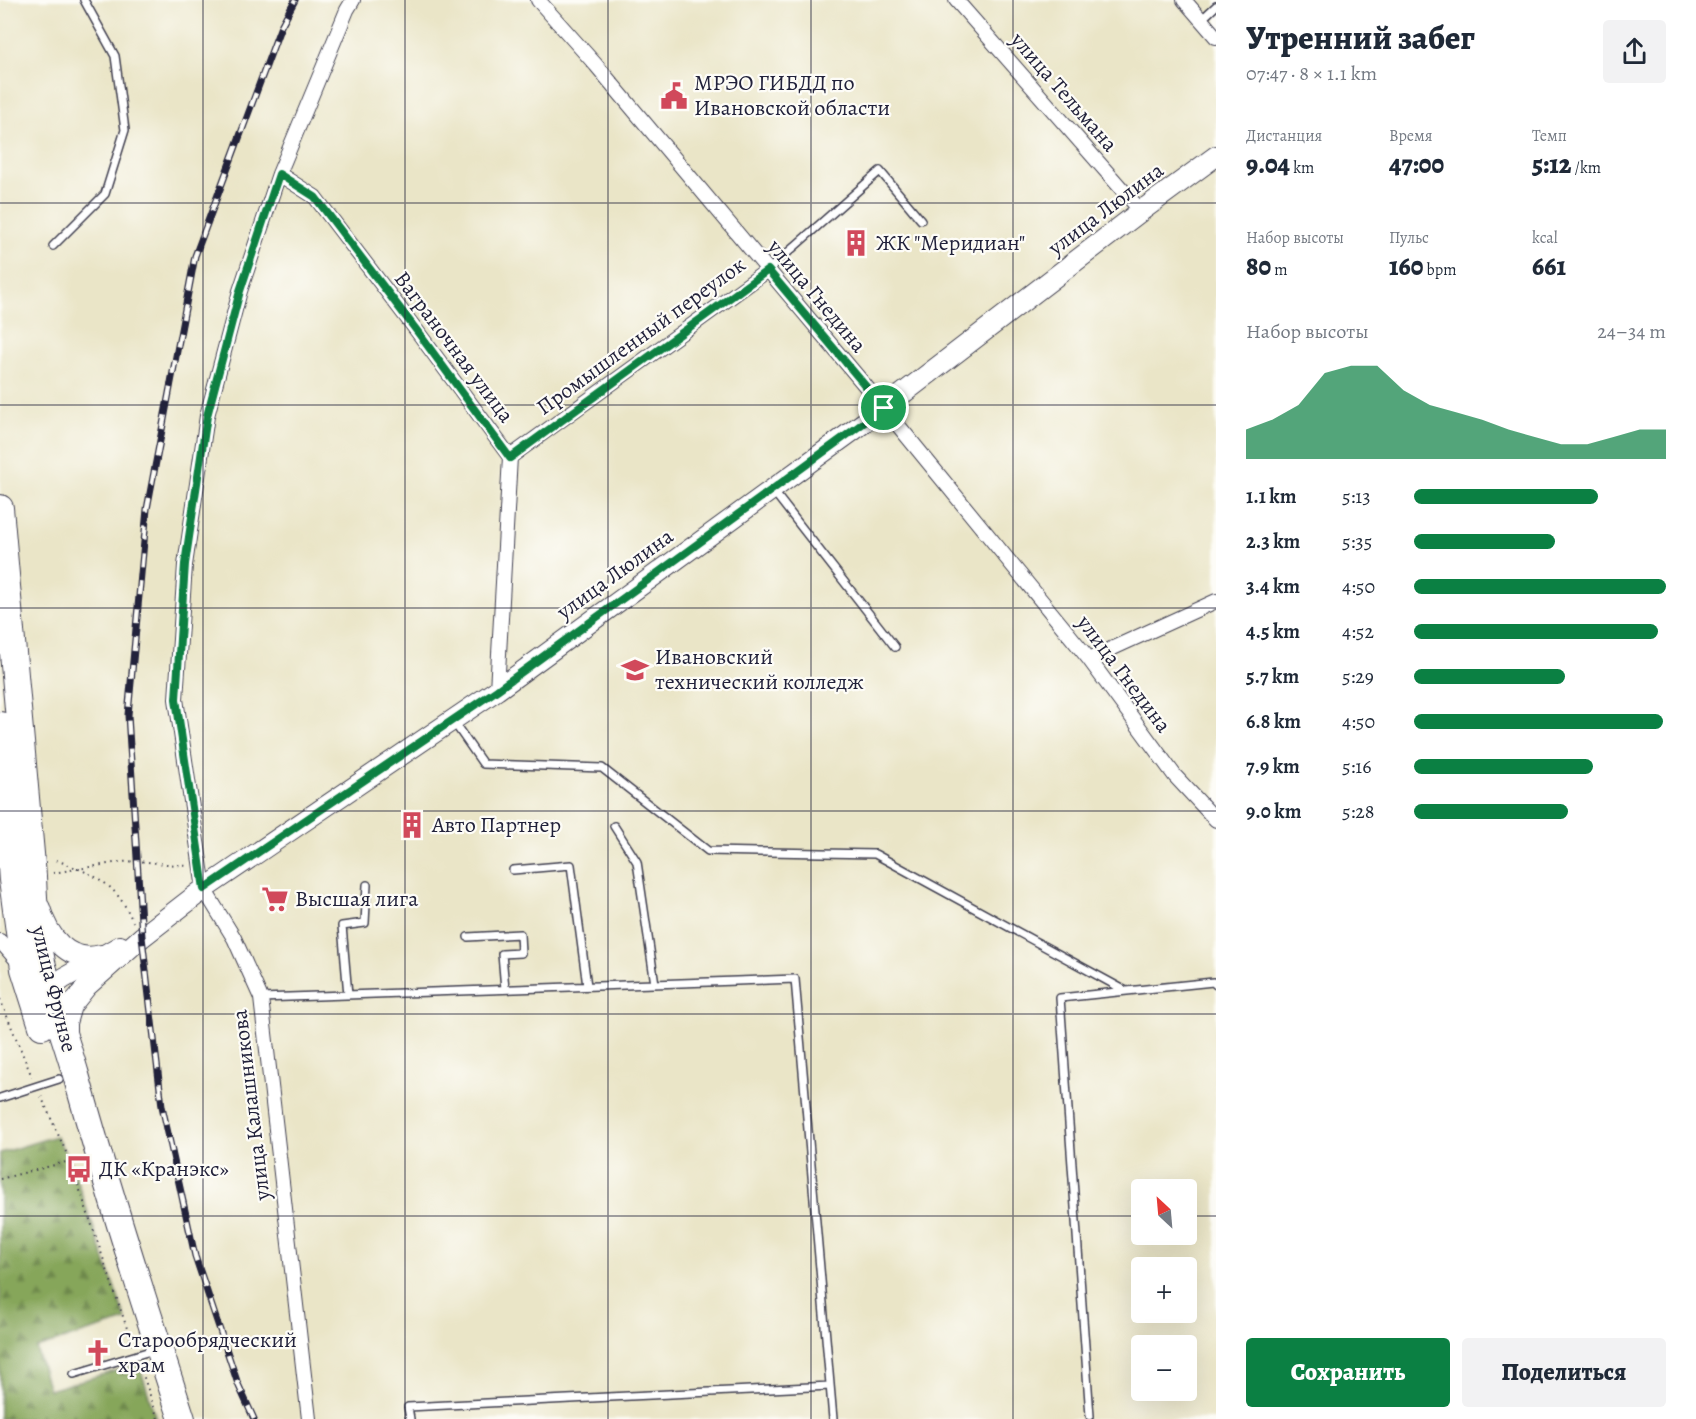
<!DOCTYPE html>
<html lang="ru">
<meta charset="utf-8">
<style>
:root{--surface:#fff;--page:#f2f2f3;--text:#1f2937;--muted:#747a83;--accent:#0b8043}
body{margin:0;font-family:Alegreya,serif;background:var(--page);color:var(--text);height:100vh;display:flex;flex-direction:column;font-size:22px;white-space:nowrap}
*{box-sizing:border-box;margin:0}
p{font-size:20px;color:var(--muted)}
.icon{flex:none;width:33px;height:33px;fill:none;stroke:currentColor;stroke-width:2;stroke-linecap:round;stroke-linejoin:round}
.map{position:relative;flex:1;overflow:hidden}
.panel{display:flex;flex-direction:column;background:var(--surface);width:480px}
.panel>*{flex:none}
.needle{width:39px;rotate:334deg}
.controls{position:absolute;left:1131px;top:1179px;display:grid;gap:12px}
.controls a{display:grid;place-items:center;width:66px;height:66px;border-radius:6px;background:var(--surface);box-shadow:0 6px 24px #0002;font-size:30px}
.pin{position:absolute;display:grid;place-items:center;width:51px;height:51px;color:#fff;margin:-26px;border:3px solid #fff;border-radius:50%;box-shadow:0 2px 6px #0007}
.round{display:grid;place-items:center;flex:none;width:63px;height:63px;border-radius:6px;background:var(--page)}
.overview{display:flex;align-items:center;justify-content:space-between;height:102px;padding:0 30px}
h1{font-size:33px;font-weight:800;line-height:45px}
.stats{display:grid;grid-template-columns:repeat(3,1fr);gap:9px;height:102px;padding:6px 30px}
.stats div{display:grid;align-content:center}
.stats b{font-size:26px;font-weight:800}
.stats small{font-size:16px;font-weight:400}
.stats p{font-size:16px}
.chart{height:168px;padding:12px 30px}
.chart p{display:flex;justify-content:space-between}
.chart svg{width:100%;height:108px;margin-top:6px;fill:var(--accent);opacity:.7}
.action{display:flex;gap:12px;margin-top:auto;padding:12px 30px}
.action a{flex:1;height:69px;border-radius:6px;background:var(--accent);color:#fff;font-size:24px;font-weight:800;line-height:69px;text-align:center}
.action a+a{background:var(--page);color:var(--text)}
ul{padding:0 30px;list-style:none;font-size:20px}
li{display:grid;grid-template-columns:96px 72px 1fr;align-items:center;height:45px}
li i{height:15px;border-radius:8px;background:var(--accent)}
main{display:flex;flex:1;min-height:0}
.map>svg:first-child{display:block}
.forest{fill:url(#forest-firs);stroke:#54644a;stroke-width:1.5}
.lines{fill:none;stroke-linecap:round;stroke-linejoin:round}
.lane-casing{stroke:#403f50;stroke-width:10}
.street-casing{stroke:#403f50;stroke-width:16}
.secondary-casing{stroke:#403f50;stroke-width:22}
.highway-casing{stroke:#403f50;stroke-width:28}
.path{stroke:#403f50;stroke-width:2;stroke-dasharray:1.5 4.5;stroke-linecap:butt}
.lane{stroke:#fff;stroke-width:7}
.street{stroke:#fff;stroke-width:14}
.secondary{stroke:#fff;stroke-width:20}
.highway{stroke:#fff;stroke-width:26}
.rail-casing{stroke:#22223b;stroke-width:7}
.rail{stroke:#fdfcf7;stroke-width:4.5;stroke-dasharray:14;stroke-linecap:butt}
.route-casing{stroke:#fff;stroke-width:12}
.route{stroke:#0b8043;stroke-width:8}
.grid{fill:none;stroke:#22223b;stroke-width:1.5;stroke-opacity:0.55}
.labels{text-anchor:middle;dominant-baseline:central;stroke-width:4.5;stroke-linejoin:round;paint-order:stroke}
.poi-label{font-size:22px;fill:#22223b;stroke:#fdfcf7;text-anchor:start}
.street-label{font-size:22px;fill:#22223b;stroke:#fdfcf7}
</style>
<main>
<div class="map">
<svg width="1216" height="1419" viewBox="0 0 1216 1419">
<defs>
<pattern id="forest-firs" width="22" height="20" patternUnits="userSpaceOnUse" patternTransform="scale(1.5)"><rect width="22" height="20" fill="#86a65a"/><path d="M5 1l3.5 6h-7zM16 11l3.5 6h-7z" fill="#6d874c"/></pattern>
</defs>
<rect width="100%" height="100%" fill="#fdfcf7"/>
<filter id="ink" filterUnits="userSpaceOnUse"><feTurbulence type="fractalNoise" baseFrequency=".0167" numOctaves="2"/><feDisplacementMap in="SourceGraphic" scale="12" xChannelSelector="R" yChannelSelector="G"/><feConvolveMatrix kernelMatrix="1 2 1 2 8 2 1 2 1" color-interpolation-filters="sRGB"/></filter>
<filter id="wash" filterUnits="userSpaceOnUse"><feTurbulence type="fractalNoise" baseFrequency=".008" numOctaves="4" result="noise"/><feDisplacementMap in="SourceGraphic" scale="24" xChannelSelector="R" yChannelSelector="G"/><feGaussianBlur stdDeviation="1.35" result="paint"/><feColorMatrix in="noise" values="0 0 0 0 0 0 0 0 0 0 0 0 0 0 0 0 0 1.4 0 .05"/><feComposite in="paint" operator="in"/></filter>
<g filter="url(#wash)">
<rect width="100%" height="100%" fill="#eae5c7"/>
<path class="forest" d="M56 1136 70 1161 126 1320 36 1348 49 1390 139 1364 156 1419H0V1153Z"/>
</g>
<g filter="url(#ink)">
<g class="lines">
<defs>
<path id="lane" d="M1201 20 1216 6
M53 246 105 194 125 130 115 56 84 0
M768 270 880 171 921 220
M774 492 895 647
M453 721 483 764 602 768 708 851 875 854 1126 991
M614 826 637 862 655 984
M513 870 571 865 587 986
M468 937 520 934 521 953 502 954 505 989
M348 995 342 926 365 923 367 885
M261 998 795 979 833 1419
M0 1098 59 1079
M74 1374 147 1352
M1090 1416 1060 998 1213 982 1216 985
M410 1419 408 1407 830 1386"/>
<path id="street" d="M538 0 596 65 884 408 1089 659 1175 776 1216 820
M956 0 1141 211
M1184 0 1216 37
M279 174 315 197 417 331 510 457 497 690
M510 457 768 270
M1089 659 1216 601
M0 941 21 965
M309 1419 261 998 234 938 204 889 176 699 185 565 207 416 240 291 279 174 347 10 353 0"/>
<path id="secondary" d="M40 908C48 936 68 964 101 955
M46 1002 49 989 64 978 120 946
M66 1036V1023L71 1006 87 986 142 937 204 889 497 690 884 408 1141 211 1216 156"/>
<path id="highway" d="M0 508 33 876C34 905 36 934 42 962 51 1000 65 1037 76 1075 108 1191 145 1305 182 1419
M0 725 12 880 24 969 42 1026"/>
</defs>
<use href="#lane" class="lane-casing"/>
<use href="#street" class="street-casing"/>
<use href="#secondary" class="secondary-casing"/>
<use href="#highway" class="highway-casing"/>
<path class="path" d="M56 860C95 875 116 882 133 922
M53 873 120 862 137 861 187 866
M0 999 32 1077
M41 1096 70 1161 133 1346
M0 1179 70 1161
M140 1366 158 1419"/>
<use href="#lane" class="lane"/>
<use href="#street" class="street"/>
<use href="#secondary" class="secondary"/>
<use href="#highway" class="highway"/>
<defs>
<path id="rail" d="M254 1419 238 1384 195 1256 162 1106 142 937 128 715 147 509 195 256 281 26 295 0"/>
</defs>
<use href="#rail" class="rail-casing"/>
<use href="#rail" class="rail"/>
</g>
</g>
<g class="lines" filter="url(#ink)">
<defs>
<path id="route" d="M279 174 315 197 417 331 510 458 768 270 884 408 497 690 204 889 176 699 185 564 207 416 240 291Z"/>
</defs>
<use href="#route" class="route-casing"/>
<use href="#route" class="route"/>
</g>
<path class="grid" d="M203 0V1419M405 0V1419M608 0V1419M811 0V1419M1013 0V1419M0 203H1216M0 405H1216M0 608H1216M0 811H1216M0 1014H1216M0 1216H1142M1186 1216H1216"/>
<defs>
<symbol id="civic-bare" viewBox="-9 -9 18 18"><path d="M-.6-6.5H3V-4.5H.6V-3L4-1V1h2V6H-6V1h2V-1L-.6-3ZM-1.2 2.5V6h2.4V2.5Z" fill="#d1495b" stroke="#fdfcf7" stroke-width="2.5" paint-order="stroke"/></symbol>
<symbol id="building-bare" viewBox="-9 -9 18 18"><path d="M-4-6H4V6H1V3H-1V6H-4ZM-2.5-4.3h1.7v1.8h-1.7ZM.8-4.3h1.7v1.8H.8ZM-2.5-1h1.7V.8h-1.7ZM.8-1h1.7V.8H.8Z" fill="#d1495b" stroke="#fdfcf7" stroke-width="2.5" paint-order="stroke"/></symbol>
<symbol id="university-bare" viewBox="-9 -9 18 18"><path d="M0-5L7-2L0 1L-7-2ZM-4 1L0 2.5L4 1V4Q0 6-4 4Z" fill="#d1495b" stroke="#fdfcf7" stroke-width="2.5" paint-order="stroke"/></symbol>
<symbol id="supermarket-bare" viewBox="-9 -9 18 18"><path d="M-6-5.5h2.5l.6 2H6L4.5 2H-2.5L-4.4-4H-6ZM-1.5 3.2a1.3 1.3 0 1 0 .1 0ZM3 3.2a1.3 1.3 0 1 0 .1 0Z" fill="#d1495b" stroke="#fdfcf7" stroke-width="2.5" paint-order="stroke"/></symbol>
<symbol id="bus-bare" viewBox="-9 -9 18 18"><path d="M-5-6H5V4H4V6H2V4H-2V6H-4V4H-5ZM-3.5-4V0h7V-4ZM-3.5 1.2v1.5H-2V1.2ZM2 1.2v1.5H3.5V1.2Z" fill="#d1495b" stroke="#fdfcf7" stroke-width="2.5" paint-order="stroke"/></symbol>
<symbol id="church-bare" viewBox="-9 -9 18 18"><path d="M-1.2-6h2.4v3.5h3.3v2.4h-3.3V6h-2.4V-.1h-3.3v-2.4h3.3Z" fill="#d1495b" stroke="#fdfcf7" stroke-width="2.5" paint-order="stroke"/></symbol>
</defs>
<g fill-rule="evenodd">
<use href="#civic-bare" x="655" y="77" width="38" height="38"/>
<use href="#building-bare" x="837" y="224" width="38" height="38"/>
<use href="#university-bare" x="616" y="651" width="38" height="38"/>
<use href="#building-bare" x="393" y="806" width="38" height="38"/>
<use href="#supermarket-bare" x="256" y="880" width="38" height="38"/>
<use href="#bus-bare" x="60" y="1150" width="38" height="38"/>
<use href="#church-bare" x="79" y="1334" width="38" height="38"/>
</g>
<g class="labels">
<g class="poi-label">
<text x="694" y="83">МРЭО ГИБДД по<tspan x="694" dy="25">Ивановской области</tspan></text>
<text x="876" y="243">ЖК "Меридиан"</text>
<text x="655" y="657">Ивановский<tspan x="655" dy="25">технический колледж</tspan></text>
<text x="432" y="825">Авто Партнер</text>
<text x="295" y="899">Высшая лига</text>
<text x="99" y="1169">ДК «Кранэкс»</text>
<text x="118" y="1340">Старообрядческий<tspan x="118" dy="25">храм</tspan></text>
</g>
<g class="street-label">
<text transform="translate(1064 92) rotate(49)">улица Тельмана</text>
<text transform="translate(1106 209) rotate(-37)">улица Люлина</text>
<text transform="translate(817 296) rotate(50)">улица Гнедина</text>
<text transform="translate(641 336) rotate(-36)">Промышленный переулок</text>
<text transform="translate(454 347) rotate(53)">Ваграночная улица</text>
<text transform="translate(615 574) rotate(-36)">улица Люлина</text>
<text transform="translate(1124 674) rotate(53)">улица Гнедина</text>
<text transform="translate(54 989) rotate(76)">улица Фрунзе</text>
<text transform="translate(251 1105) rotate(-97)">улица Калашникова</text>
</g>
</g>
</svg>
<div class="controls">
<a><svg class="needle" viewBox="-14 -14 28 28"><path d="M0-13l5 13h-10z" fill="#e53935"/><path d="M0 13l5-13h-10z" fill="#747a83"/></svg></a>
<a>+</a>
<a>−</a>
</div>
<div class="pin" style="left:884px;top:408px;background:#1e9e55"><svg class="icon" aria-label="arrive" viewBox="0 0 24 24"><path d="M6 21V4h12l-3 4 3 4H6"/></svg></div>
</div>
<section class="panel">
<div class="overview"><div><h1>Утренний забег</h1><p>07:47 · 8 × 1.1 km</p></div><a class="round"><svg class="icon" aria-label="share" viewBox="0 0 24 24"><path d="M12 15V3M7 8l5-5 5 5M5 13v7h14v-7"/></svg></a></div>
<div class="stats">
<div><p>Дистанция</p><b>9.04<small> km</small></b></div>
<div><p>Время</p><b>47:00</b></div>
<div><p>Темп</p><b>5:12<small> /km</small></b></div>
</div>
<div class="stats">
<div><p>Набор высоты</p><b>80<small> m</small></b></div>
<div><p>Пульс</p><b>160<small> bpm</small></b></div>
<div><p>kcal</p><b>661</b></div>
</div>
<div class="chart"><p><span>Набор высоты</span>24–34 m</p>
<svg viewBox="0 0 160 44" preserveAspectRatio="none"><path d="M0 44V32L10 28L20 22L30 9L40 6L50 6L60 16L70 22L80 25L90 28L100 32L110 35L120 38L130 38L140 35L150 32L160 32V44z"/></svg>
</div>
<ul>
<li><b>1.1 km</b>5:13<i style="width:73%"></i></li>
<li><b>2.3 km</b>5:35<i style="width:56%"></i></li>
<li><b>3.4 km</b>4:50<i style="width:100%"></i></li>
<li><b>4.5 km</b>4:52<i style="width:97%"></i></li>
<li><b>5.7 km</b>5:29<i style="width:60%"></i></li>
<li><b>6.8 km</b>4:50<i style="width:99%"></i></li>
<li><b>7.9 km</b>5:16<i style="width:71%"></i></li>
<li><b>9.0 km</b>5:28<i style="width:61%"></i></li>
</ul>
<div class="action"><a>Сохранить</a><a>Поделиться</a></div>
</section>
</main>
